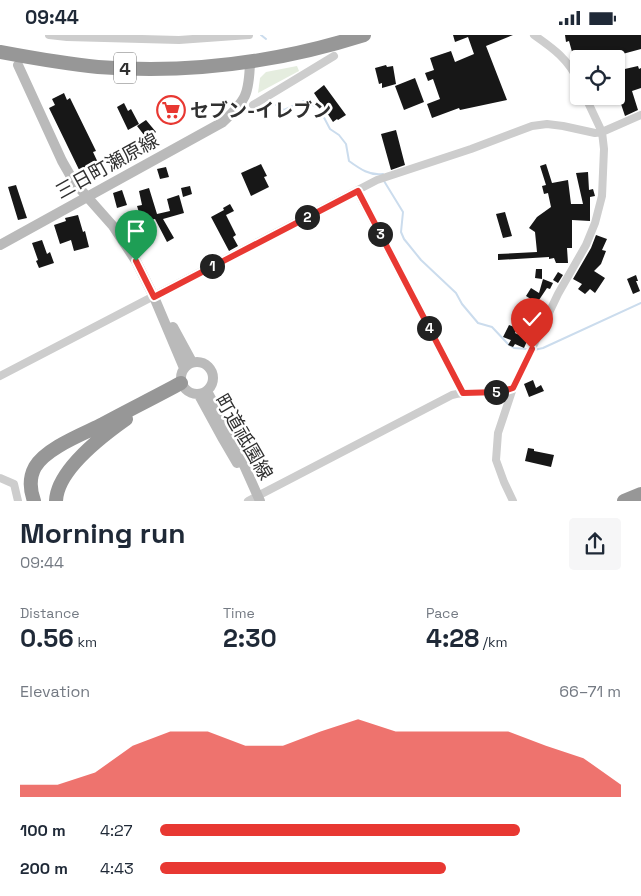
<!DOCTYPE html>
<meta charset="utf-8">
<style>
:root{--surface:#fff;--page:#f6f6f7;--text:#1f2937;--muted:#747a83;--accent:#e83832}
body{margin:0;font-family:"Space Grotesk","Noto Sans JP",sans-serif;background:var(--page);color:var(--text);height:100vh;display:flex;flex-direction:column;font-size:19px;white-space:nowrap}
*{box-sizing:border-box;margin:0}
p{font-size:16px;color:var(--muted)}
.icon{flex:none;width:28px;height:28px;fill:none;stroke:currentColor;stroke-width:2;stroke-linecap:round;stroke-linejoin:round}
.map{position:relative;height:466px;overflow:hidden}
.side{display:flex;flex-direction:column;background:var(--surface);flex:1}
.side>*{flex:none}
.tools{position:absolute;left:570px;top:15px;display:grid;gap:10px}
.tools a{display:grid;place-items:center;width:55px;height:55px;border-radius:5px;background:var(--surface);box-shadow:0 1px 4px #0004;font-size:25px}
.pin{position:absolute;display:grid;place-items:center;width:42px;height:42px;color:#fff;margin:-51px -21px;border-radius:50% 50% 50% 0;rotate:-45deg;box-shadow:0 0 5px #0007}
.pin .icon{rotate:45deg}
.km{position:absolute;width:25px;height:25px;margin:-12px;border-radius:50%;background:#222;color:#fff;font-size:14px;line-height:25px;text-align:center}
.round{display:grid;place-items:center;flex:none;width:52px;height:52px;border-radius:5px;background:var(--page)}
.headline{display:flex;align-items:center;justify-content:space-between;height:85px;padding:0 20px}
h1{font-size:28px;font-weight:700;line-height:38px}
.metrics{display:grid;grid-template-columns:repeat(3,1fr);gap:8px;height:85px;padding:5px 20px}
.metrics div{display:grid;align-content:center}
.metrics b{font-size:25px;font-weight:700}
.metrics small{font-size:14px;font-weight:400}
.metrics p{font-size:14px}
.chart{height:140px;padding:10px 20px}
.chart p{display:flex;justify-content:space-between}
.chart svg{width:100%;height:90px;margin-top:5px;fill:var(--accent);opacity:.7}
ul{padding:0 20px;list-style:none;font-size:16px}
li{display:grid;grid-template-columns:80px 60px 1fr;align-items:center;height:38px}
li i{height:12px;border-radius:6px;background:var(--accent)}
.status{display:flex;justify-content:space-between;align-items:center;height:35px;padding:0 25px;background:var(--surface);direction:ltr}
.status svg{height:14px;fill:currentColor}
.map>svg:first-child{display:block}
.green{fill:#e5eddf}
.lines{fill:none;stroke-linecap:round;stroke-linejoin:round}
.stream{stroke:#cbdced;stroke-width:2}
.building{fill:#171717}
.street{stroke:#cdcdcd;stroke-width:8}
.secondary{stroke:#bababa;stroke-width:10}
.highway{stroke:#979797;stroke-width:14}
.route-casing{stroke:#fff;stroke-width:10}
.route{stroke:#e83832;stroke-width:6}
.labels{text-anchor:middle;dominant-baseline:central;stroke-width:5;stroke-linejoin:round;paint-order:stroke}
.shield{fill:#fff;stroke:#6e6e6e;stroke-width:1}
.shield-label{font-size:18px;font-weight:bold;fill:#303030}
.poi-label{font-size:19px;font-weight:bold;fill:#303030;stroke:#fff;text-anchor:start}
.street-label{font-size:19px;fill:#303030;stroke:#fff}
</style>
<div class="status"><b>09:44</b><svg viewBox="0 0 49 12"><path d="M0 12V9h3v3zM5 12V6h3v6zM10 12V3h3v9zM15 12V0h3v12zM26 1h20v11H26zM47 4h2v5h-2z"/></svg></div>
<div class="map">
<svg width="641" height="466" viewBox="0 0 641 466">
<rect width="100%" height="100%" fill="#fff"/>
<path class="green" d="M297 31 299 36 258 58 260 43 266 37Z"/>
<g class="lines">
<path class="stream" d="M261 0 266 4
M276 70 284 75 304 66 319 73 330 94 339 100 346 109 349 126C360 134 370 141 383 139
M384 146 403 177 401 197 404 204 421 225 456 258 462 269 478 288 492 292 508 309 514 313 527 314
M534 315 543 313 641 268"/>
</g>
<path class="building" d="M453 0H513L486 11 507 65 460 75 459 73 432 83 427 69 440 64 433 44 428 46 425 38 434 35 430 23 451 16 455 27 474 19 468 2 455 7Z
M565 0H641V14L604 24H574L569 6 566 7Z
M386 30 387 32 393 31 396 49 382 53V48L379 49 375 33Z
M638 31 639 34 641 33V53L632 56 638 75 625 81 616 54V36Z
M415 43 424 67 404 75 395 51Z
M324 50 346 80 338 85 337 84 333 87 314 58Z
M64 58 67 65 70 63 96 116 93 117 100 132 97 134 100 140 85 147 49 73 55 70 52 64Z
M173 65 180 86 170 90 162 69Z
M124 68 128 76 131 74 139 89 128 95 117 72Z
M146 85 156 97 151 101 157 112 155 114 137 91Z
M396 95 405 130 391 135 381 99Z
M261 129 267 141 264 142 269 152 251 161 241 138Z
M546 129 552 148 568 145 571 169H583L576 138 588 137 589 155 593 154 595 161 590 162V186L572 185V213H567L568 228H556L554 223 549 224V222L498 225V219L537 217 535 197 529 193 537 182 551 172 548 158 544 159 542 151 546 150 540 131Z
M166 132 169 142 160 144 157 134Z
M16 150 27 183 18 185 8 152Z
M190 151 192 159 183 162 181 153Z
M149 153 157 179 170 176 167 164 179 160 184 178 163 184 174 203 167 207 155 184 142 187 137 171 142 170 139 156Z
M122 155 127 170 117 173 113 158Z
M230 169 234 176 226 180 236 200 233 202 238 211 229 216 211 182 224 175 223 173Z
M505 177 512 201 503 203 496 179Z
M78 180 83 197 85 196 89 212 74 216 71 205 60 209 54 190 66 186 65 183Z
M596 200 607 204 602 215 606 216 601 229 594 236 605 243 595 258 590 254 585 259 578 254 582 249 573 244 591 213Z
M42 205 47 219 50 217 54 228 39 233 36 226 38 225 32 208Z
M536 234H542V244L535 243Z
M558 237 563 240 558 248 553 245Z
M636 240 638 246H636L640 256 633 259 627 244Z
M543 244 553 248 550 254 547 253 537 268 526 261 531 253 539 258Z
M509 290 517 293 515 298 528 304 524 313 515 309 513 312 508 310 511 305 503 302Z
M533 345 536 353 541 350 544 356 529 362 524 349Z
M528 413 534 414V416L554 420 551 432 525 426Z"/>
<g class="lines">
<path class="street" d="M49 0 67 2 179 5 249 0
M534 0C554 14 568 24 579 47
M253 70 334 21
M357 156 463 358
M0 341 377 145 471 114 532 91 547 89 563 91 595 98 602 97 641 80
M0 443 14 449 18 466
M248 466 452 360C473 355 493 360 513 353
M513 466 504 447 496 425 498 398 513 353 558 259 586 210 595 188 602 161 604 114 602 97 585 61"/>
<path class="secondary" d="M18 30 62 126 74 147 113 191 136 226 154 262 184 333
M0 210 223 87C246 65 249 60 250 27
M173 292 192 327
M181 343a16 16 0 1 1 32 0a16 16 0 1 1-32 0Z
M207 356 230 399 260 466
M199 360 223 404 237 428"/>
<path class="highway" d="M0 17C32 23 65 29 98 32 187 39 279 27 364 0
M34 466C30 455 29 443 35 432 46 413 83 399 103 389 129 375 155 362 181 348
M56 466C57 435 102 401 126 384
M624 466 641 459"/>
</g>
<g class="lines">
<defs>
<path id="route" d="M136 226 154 262 358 156 463 358 500 357 513 353 532 314"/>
</defs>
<use href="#route" class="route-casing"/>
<use href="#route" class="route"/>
</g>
<defs>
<symbol id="supermarket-ring" viewBox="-11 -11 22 22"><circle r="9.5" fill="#fff" stroke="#e83832" stroke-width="1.5"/><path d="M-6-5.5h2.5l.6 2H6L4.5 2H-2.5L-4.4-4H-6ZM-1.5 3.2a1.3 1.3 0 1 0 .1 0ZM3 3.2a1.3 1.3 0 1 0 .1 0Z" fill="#e83832"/></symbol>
</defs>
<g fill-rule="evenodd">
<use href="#supermarket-ring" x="155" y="59" width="32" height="32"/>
</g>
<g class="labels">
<rect class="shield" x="114" y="17.5" width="22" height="31" rx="4"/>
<g class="shield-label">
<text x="125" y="33">4</text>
</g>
<g class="poi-label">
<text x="190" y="75">セブン-イレブン</text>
</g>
<g class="street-label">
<text transform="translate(107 131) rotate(-29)">三日町瀬原線</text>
<text transform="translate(244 402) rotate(60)">町道祗園線</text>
</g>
</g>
</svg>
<div class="tools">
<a><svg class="icon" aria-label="locate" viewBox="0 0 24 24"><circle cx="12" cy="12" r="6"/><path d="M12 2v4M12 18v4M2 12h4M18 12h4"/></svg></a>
</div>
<div class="pin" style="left:136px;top:226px;background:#1e9e55"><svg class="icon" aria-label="arrive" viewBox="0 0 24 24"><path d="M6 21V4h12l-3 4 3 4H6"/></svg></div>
<div class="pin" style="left:532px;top:314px;background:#d93025"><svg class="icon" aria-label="check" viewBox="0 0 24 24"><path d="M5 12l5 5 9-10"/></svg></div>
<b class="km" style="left:212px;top:231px">1</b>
<b class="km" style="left:307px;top:182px">2</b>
<b class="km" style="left:380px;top:199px">3</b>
<b class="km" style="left:429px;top:293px">4</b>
<b class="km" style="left:496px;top:357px">5</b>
</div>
<section class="side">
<div class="headline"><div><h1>Morning run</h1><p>09:44</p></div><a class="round"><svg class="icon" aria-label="share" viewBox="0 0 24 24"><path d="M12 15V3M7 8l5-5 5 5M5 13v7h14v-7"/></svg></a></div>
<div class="metrics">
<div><p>Distance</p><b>0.56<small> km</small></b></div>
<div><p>Time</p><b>2:30</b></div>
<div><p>Pace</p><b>4:28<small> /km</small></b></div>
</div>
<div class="chart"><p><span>Elevation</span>66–71 m</p>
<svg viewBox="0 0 160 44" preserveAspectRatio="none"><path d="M0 44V38L10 38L20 32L30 19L40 12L50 12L60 19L70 19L80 12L90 6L100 12L110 12L120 12L130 12L140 19L150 25L160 38V44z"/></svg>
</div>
<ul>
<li><b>100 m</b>4:27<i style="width:78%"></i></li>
<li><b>200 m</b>4:43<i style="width:62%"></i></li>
</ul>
</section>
